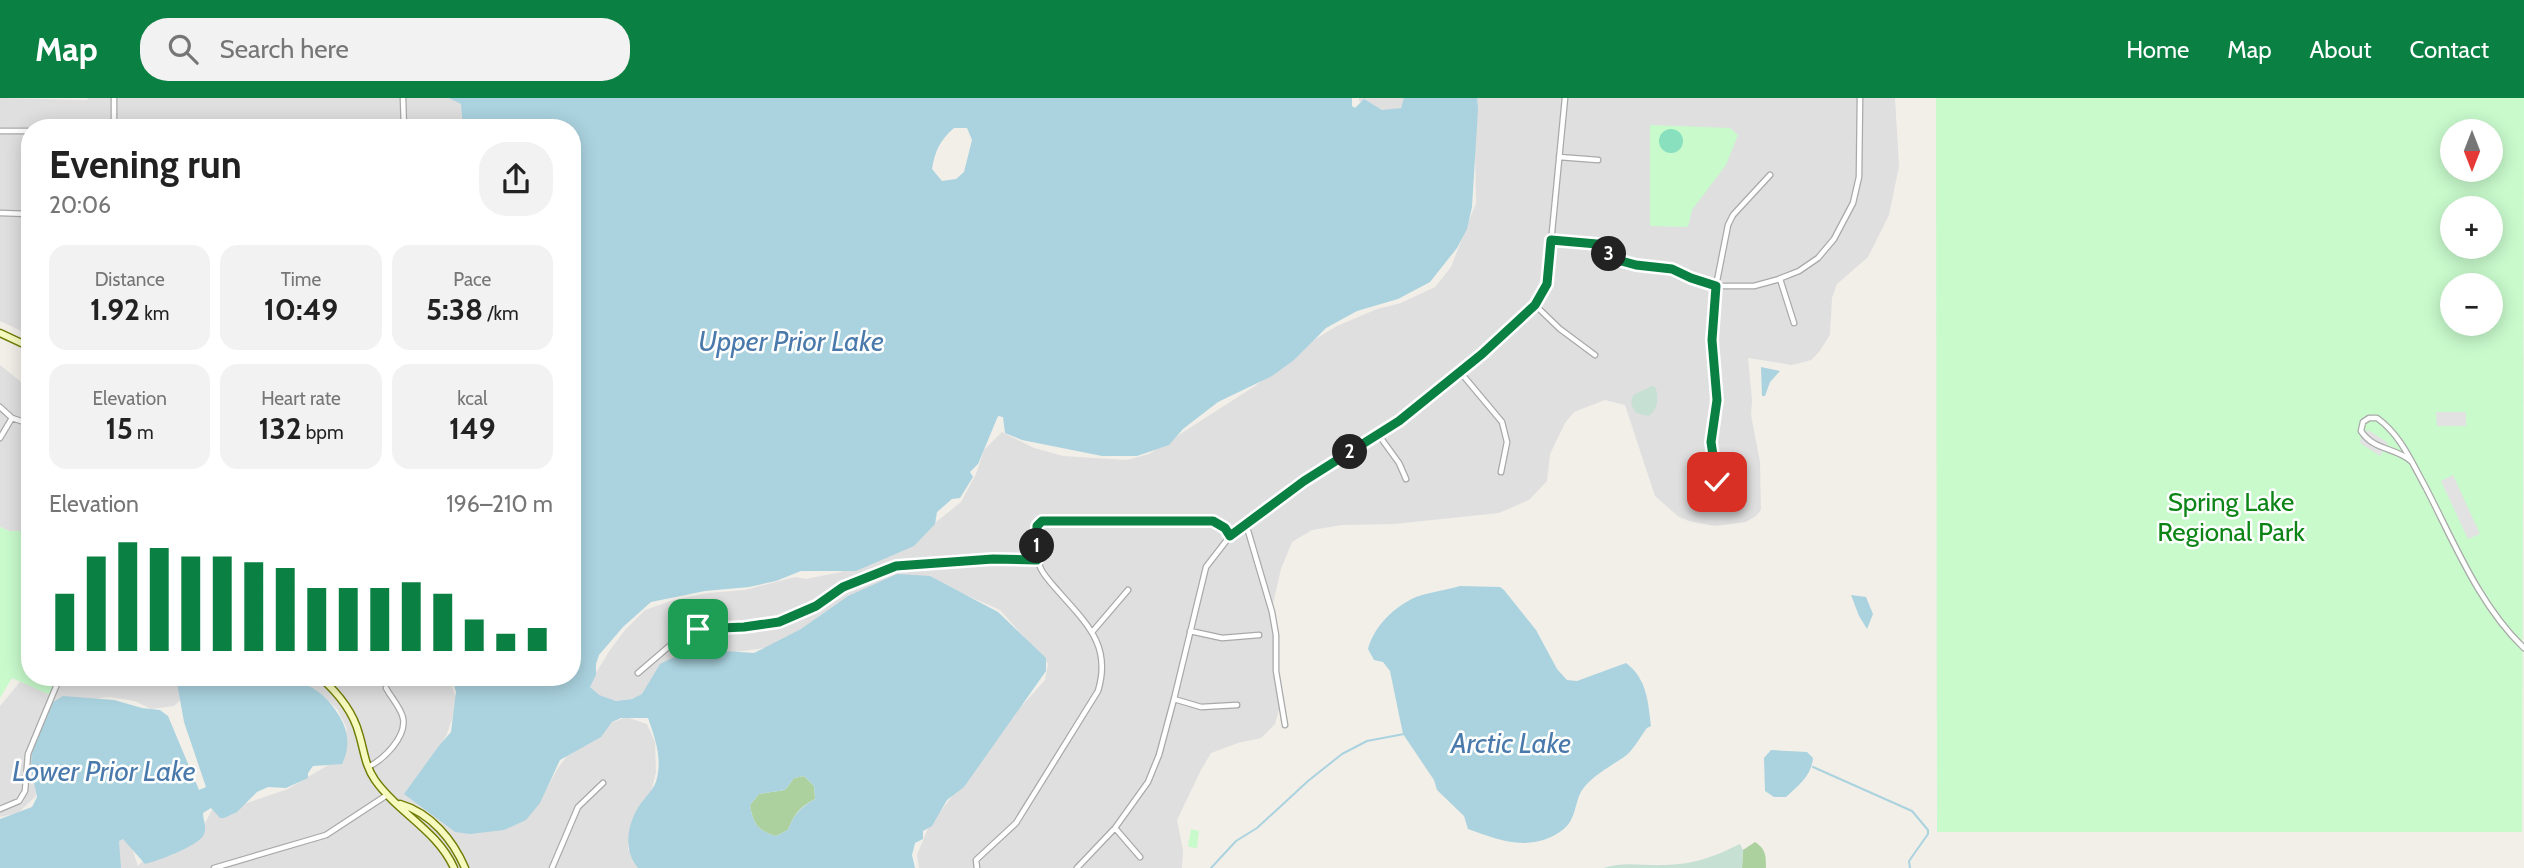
<!DOCTYPE html>
<meta charset="utf-8">
<style>
:root{--surface:#fff;--page:#f2f2f2;--text:#222;--muted:#767676;--accent:#0b8043}
body{margin:0;font-family:Cabin,sans-serif;background:var(--page);color:var(--text);height:100vh;display:flex;flex-direction:column;font-size:26px;white-space:nowrap}
*{box-sizing:border-box;margin:0}
p{font-size:23px;color:var(--muted)}
.icon{flex:none;width:38px;height:38px;fill:none;stroke:currentColor;stroke-width:2;stroke-linecap:round;stroke-linejoin:round}
.map{position:relative;flex:1;overflow:hidden}
.sheet{position:absolute;left:21px;top:21px;width:560px;height:567px;display:flex;flex-direction:column;background:var(--surface);border-radius:28px;box-shadow:0 4px 18px #0003}
.sheet>*{flex:none}
.needle{width:46px;rotate:180deg}
.tools{position:absolute;left:2440px;top:21px;display:grid;gap:14px}
.tools a{display:grid;place-items:center;width:63px;height:63px;border-radius:50%;background:var(--surface);box-shadow:0 4px 18px #0003;font-size:35px}
.pin{position:absolute;display:grid;place-items:center;width:60px;height:60px;color:#fff;margin:-30px;border-radius:14px;box-shadow:0 4px 10px #0006}
.km{position:absolute;width:35px;height:35px;margin:-18px;border-radius:50%;background:#222;color:#fff;font-size:19px;line-height:35px;text-align:center}
.round{display:grid;place-items:center;flex:none;width:74px;height:74px;border-radius:28px;background:var(--page)}
.head{display:flex;align-items:center;justify-content:space-between;height:119px;padding:0 28px}
h1{font-size:38px;font-weight:800;line-height:52px}
.figures{display:grid;grid-template-columns:repeat(3,1fr);gap:10px;height:119px;padding:7px 28px}
.figures div{display:grid;align-content:center;border-radius:18px;background:var(--page);text-align:center}
.figures b{font-size:30px;font-weight:800}
.figures small{font-size:19px;font-weight:400}
.figures p{font-size:19px}
.chart{height:196px;padding:14px 28px}
.chart p{display:flex;justify-content:space-between}
.chart svg{width:100%;height:126px;margin-top:7px;stroke:var(--accent);stroke-width:6}
header{display:flex;align-items:center;gap:42px;box-sizing:border-box;height:98px;padding:0 35px;background:var(--accent);color:#fff}
header strong{font-size:33px}
nav{display:flex;gap:38px;margin-inline-start:auto;font-size:24px}
.search{width:490px;height:63px;background:var(--page);display:flex;align-items:center;gap:18px;box-sizing:border-box;padding:0 24px;border-radius:28px;color:var(--muted);font-size:26px}
.map>svg:first-child{display:block}
.residential{fill:#e0dfdf}
.forest{fill:#add19e}
.wetland{fill:#c6e0d4}
.park{fill:#c8facc;fill-rule:evenodd}
.pitch{fill:#88e0be}
.parking{fill:#e2e2e2}
.water{fill:#aad3df;fill-rule:evenodd}
.lines{fill:none;stroke-linecap:round;stroke-linejoin:round}
.stream{stroke:#aad3df;stroke-width:2}
.street-casing{stroke:#a9a9a9;stroke-width:7}
.secondary-casing{stroke:#707d05;stroke-width:9}
.street{stroke:#fff;stroke-width:4.5}
.secondary{stroke:#f7fabf;stroke-width:6}
.route-casing{stroke:#fff;stroke-width:14}
.route{stroke:#0b8043;stroke-width:9}
.labels{text-anchor:middle;dominant-baseline:central;stroke-width:5;stroke-linejoin:round;paint-order:stroke}
.park-label{font-size:26px;fill:#0c8416;stroke:#fff}
.water-label{font-size:28px;font-style:italic;fill:#4a7aab;stroke:#fff}
</style>
<header>
<strong>Map</strong>
<div class="search"><svg class="icon" aria-label="search" viewBox="0 0 24 24"><circle cx="10" cy="10" r="6"/><path d="M15 15l6 6"/></svg>Search here</div>
<nav><a>Home</a><a>Map</a><a>About</a><a>Contact</a></nav>
</header>
<div class="map">
<svg width="2524" height="770" viewBox="0 0 2524 770">
<rect width="100%" height="100%" fill="#f2efe9"/>
<path class="residential" d="M0 0 87 2 88 0H451L463 6 465 30H30V237L0 223Z
M1359 0H1411L1404 8 1391 13 1372 12 1359 3Z
M1474 0H1895L1899 68 1889 117 1868 159 1837 186 1832 200 1830 237 1819 254 1811 262 1792 267 1748 260 1752 302 1751 317 1760 364 1761 412 1756 418 1746 424 1715 428 1689 423 1679 419 1655 398 1625 307 1605 302 1574 314 1565 325 1550 356 1547 383 1529 402 1499 415 1394 426 1342 427 1312 432 1292 444 1281 471 1271 514 1280 608 1275 626 1261 640 1238 645 1211 655 1201 672 1177 722 1183 752 1182 770H919L917 757 928 730 1016 614 1045 582 1048 566 1000 512 932 482 771 549 729 555 641 599 618 603 602 601 593 594 589 586 610 552 625 532 645 512 674 502 707 495 745 492 795 479 806 481 841 474 936 424 961 404 976 376 984 352 1002 334 1034 350 1063 358 1127 362 1149 356 1255 288 1307 246 1337 228 1377 211 1401 205 1435 189 1451 169 1476 105Z
M0 267 30 291V433H10L0 429Z
M24 579H182L183 600 174 608 151 611 135 603 109 599 75 604 35 686 36 698 18 715 0 719V608Z
M272 579H439L451 586 458 605 446 638 429 668 539 704 558 670 577 645 596 631 626 619 647 626 655 644 656 674 649 702 630 730 628 751 641 770H119L113 751 121 739 130 744 138 768 148 757 157 762 172 756 182 751 203 729 214 708 241 707 288 691 328 667 339 655 347 631 338 612 331 605 290 581Z"/>
<path class="forest" d="M804 678 814 688 815 701C800 709 794 716 788 732L776 738C758 733 753 726 750 707L759 696 785 692 794 680Z
M1755 744C1766 751 1766 758 1766 770H1742L1743 752Z"/>
<path class="wetland" d="M1652 288 1656 290C1658 300 1659 312 1648 318L1636 315 1631 306 1633 297Z
M1740 746 1743 752 1742 770H1603C1625 763 1643 768 1665 767 1696 766 1713 759 1740 746Z"/>
<path class="park" d="M1936 0H2524L2522 734H1937ZM2452 33H2490V72H2452ZM2452 110H2490V149H2452ZM2452 187H2490V226H2452Z
M1650 27 1730 30 1738 37 1726 67 1692 112 1688 129 1650 128Z
M0 429 9 433H30V579H55L50 597 12 580 0 600Z
M1191 731 1199 733 1197 750 1189 749 1188 747Z"/>
<path class="pitch" d="M1659 43a12 12 0 1 1 24 0a12 12 0 1 1-24 0Z"/>
<path class="parking" d="M2436 314H2466V328H2437Z
M2368 332 2388 345 2380 358 2360 345 2361 338Z
M2453 377 2480 436 2468 441 2441 383Z"/>
<path class="water" d="M449 0H1352V8L1355 10 1364 1 1382 12 1401 10 1404 0H1477L1478 11 1472 109 1467 131 1457 150 1430 184 1398 201 1357 213 1326 230 1294 262 1272 278 1218 304 1183 331 1169 347 1137 358H1102L1022 342 1005 335 1003 319 998 318 978 366 970 374 973 379 960 400 952 401 937 414 935 426 914 448 856 473H801L776 483 749 489 705 493 651 504 623 529 599 557 596 566V577L590 589 599 597 616 603 632 601 642 596 660 566 670 561 695 551 754 555 801 531 848 498 897 476 930 478 998 514 1046 560V573L964 689 947 702 932 728 923 733V741L915 745 912 757 915 770H638C623 752 627 727 639 708 645 699 655 691 657 680 662 659 655 640 648 620H621L612 624 601 639 560 662 540 705 526 722 504 732 470 736 455 734 404 696 438 649 451 634 456 594 454 587 445 579H572V30H463L461 6ZM954 30H967L972 42 964 74 956 81 942 83 932 71C935 53 940 42 954 30ZM804 678 814 688 815 701C800 710 794 716 788 732L776 738C758 733 753 726 750 707L759 696 785 692 794 680Z
M1761 269 1780 273 1770 284 1765 298H1762Z
M1460 488 1500 489 1504 492 1536 532 1557 571 1567 582 1577 583 1626 565C1647 581 1648 603 1651 628L1647 630C1640 639 1633 653 1624 659 1611 668 1597 675 1585 688 1576 698 1577 711 1571 722 1567 730 1559 735 1551 739 1522 752 1496 741 1468 731L1464 718 1437 692 1434 682 1403 636 1390 573 1383 564 1374 562 1368 551C1374 528 1395 508 1416 499 1430 494 1446 492 1460 488Z
M1851 497 1866 499 1873 516 1867 531 1859 518Z
M176 579C198 579 220 579 241 579 284 579 316 578 340 619 349 635 350 650 342 666L313 668 308 675V680L286 690 268 689 257 694 237 714 224 720H220L211 710 203 715C203 723 208 730 203 738 197 748 158 763 145 766L123 741 119 743 121 770H0V721L32 709 37 699 31 671 32 650 53 604 63 598 114 602 142 610 160 612 168 618 199 692 206 689 184 624Z
M1771 652 1807 654 1813 660C1812 677 1798 688 1786 699H1774L1765 693 1764 660Z"/>
<g class="lines">
<path class="stream" d="M1813 669 1912 713 1928 732V736L1909 763 1910 770
M1211 770 1236 743 1257 730 1308 683 1342 656 1367 643 1404 636"/>
<defs>
<path id="street" d="M114 0V30
M403 0 404 30
M0 33H30
M1559 59 1598 62
M0 115 30 116
M1551 142 1597 147 1614 161 1636 167 1672 171 1713 188H1754L1776 182 1799 173 1818 160 1834 141 1853 105 1859 79 1860 0
M1780 181 1794 225
M28 185H30
M1535 207 1560 231 1595 257
M1461 275 1502 324 1507 344 1501 374
M0 309 12 320 30 326
M1378 336 1399 365 1406 381
M0 340 12 320
M2411 363C2395 349 2374 353 2361 333L2363 324 2369 320H2377C2401 337 2412 365 2426 390 2454 444 2479 507 2524 550
M1717 384 1711 344 1717 301 1712 242 1716 188 1728 127 1733 117 1770 77
M1246 426 1272 514 1276 537V573L1285 627
M1093 533 1128 492
M1190 533 1222 540 1259 537
M638 575 680 539 698 531 744 529 779 524 815 508 843 489 896 468 993 461 1037 462
M1174 601 1201 609 1237 607
M368 669C383 662 407 639 403 620 401 610 390 598 386 590
M0 711 19 703 25 693 28 656 60 579
M1115 730 1140 759
M214 770 326 737 387 697
M552 770 578 709 603 685
M977 770 976 762 1016 725 1098 593C1112 547 1086 525 1058 493 1052 486 1045 479 1041 471 1035 458 1037 442 1037 428L1042 423H1213L1225 430 1230 438
M1077 770 1115 730 1148 684 1159 657 1174 601 1206 469 1230 438 1304 383 1417 310 1482 256 1535 207 1547 186 1565 0"/>
<path id="secondary" d="M0 235 30 249
M320 579C338 595 353 613 359 636 364 652 365 668 375 682 398 715 437 732 454 770
M400 706C431 715 453 742 465 770"/>
</defs>
<use href="#street" class="street-casing"/>
<use href="#secondary" class="secondary-casing"/>
<use href="#street" class="street"/>
<use href="#secondary" class="secondary"/>
</g>
<g class="lines">
<defs>
<path id="route" d="M698 531 744 529 779 524 816 508 843 489 896 468 993 461 1037 462V428L1042 423H1213L1225 430 1230 438 1304 383 1399 323 1482 256 1535 207 1547 186 1551 142 1597 146 1614 161 1636 167 1672 171 1691 180 1716 188 1712 242 1717 302 1711 344 1717 384"/>
</defs>
<use href="#route" class="route-casing"/>
<use href="#route" class="route"/>
</g>
<g class="labels">
<g class="park-label">
<text x="2231" y="404">Spring Lake<tspan x="2231" dy="30">Regional Park</tspan></text>
</g>
<g class="water-label">
<text x="791" y="243">Upper Prior Lake</text>
<text x="1511" y="645">Arctic Lake</text>
<text x="104" y="673">Lower Prior Lake</text>
</g>
</g>
</svg>
<div class="tools">
<a><svg class="needle" viewBox="-14 -14 28 28"><path d="M0-13l5 13h-10z" fill="#e53935"/><path d="M0 13l5-13h-10z" fill="#767676"/></svg></a>
<a>+</a>
<a>−</a>
</div>
<div class="pin" style="left:698px;top:531px;background:#1e9e55"><svg class="icon" aria-label="arrive" viewBox="0 0 24 24"><path d="M6 21V4h12l-3 4 3 4H6"/></svg></div>
<div class="pin" style="left:1717px;top:384px;background:#d93025"><svg class="icon" aria-label="check" viewBox="0 0 24 24"><path d="M5 12l5 5 9-10"/></svg></div>
<b class="km" style="left:1037px;top:448px">1</b>
<b class="km" style="left:1350px;top:354px">2</b>
<b class="km" style="left:1609px;top:156px">3</b>
<section class="sheet">
<div class="head"><div><h1>Evening run</h1><p>20:06</p></div><a class="round"><svg class="icon" aria-label="share" viewBox="0 0 24 24"><path d="M12 15V3M7 8l5-5 5 5M5 13v7h14v-7"/></svg></a></div>
<div class="figures">
<div><p>Distance</p><b>1.92<small> km</small></b></div>
<div><p>Time</p><b>10:49</b></div>
<div><p>Pace</p><b>5:38<small> /km</small></b></div>
</div>
<div class="figures">
<div><p>Elevation</p><b>15<small> m</small></b></div>
<div><p>Heart rate</p><b>132<small> bpm</small></b></div>
<div><p>kcal</p><b>149</b></div>
</div>
<div class="chart"><p><span>Elevation</span>196–210 m</p>
<svg viewBox="0 0 160 44" preserveAspectRatio="none"><path d="M5 44V24M15 44V11M25 44V6M35 44V8M45 44V11M55 44V11M65 44V13M75 44V15M85 44V22M95 44V22M105 44V22M115 44V20M125 44V24M135 44V33M145 44V38M155 44V36"/></svg>
</div>
</section>
</div>
